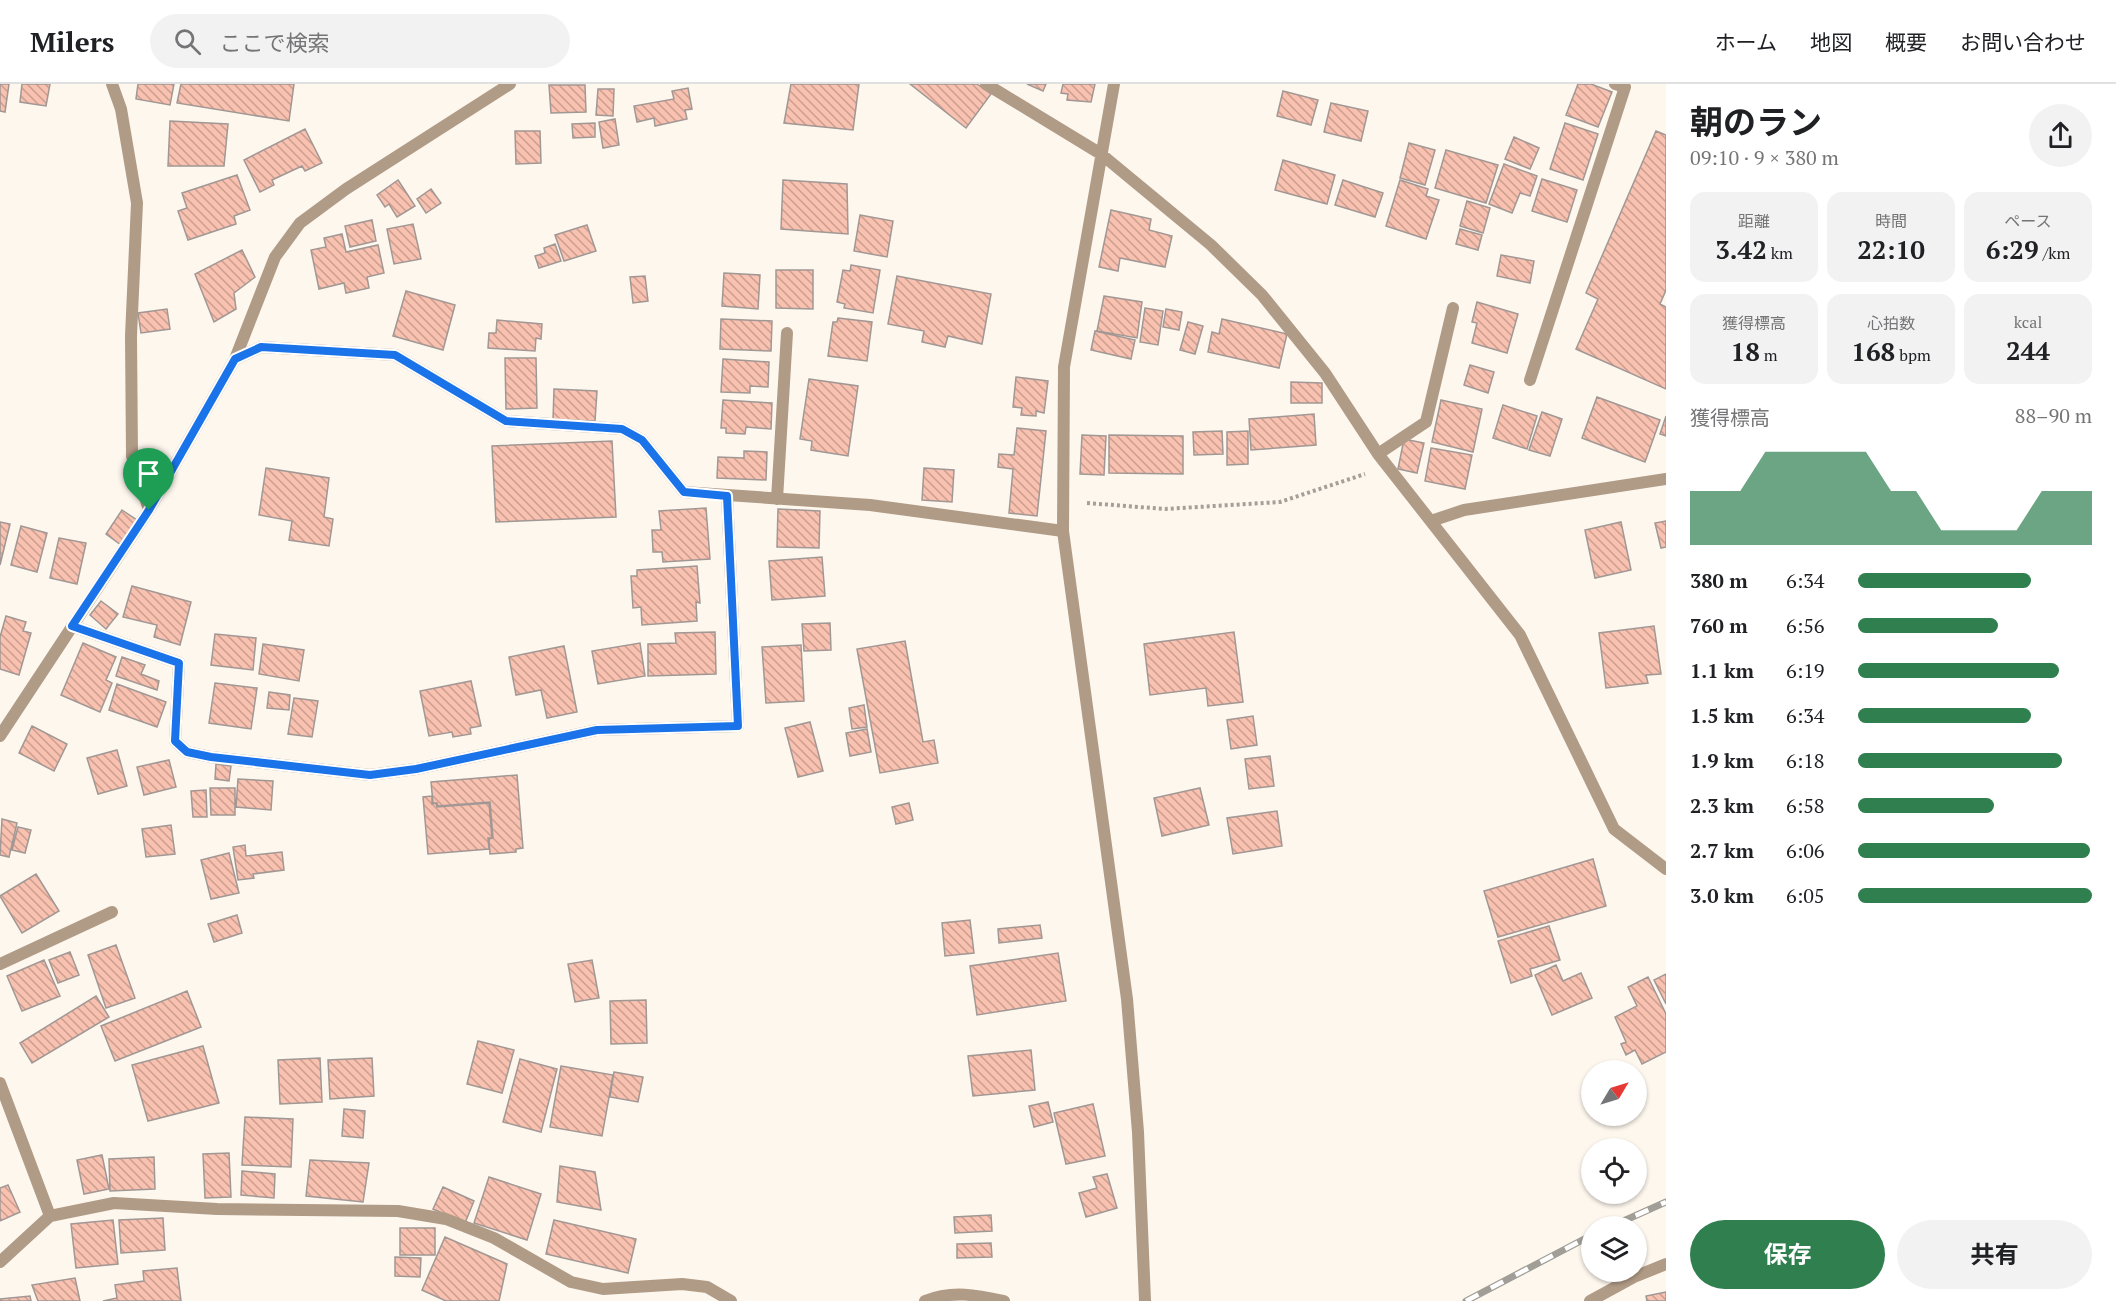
<!DOCTYPE html>
<html lang="ja">
<meta charset="utf-8">
<style>
:root{--surface:#fff;--page:#f2f2f2;--text:#202124;--muted:#757577;--line:#e0e0e0;--accent:#2f7f4f}
body{margin:0;font-family:"PT Serif","Noto Sans JP",serif;background:var(--page);color:var(--text);height:100vh;display:flex;flex-direction:column;font-size:22px;white-space:nowrap}
*{box-sizing:border-box;margin:0}
p{font-size:20px;color:var(--muted)}
.icon{flex:none;width:33px;height:33px;fill:none;stroke:currentColor;stroke-width:2;stroke-linecap:round;stroke-linejoin:round}
.map{position:relative;flex:1;overflow:hidden}
.details{display:flex;flex-direction:column;background:var(--surface);width:450px}
.details>*{flex:none}
.needle{width:39px;rotate:52deg}
.buttons{position:absolute;left:1581px;top:976px;display:grid;gap:12px}
.buttons a{display:grid;place-items:center;width:66px;height:66px;border-radius:50%;background:var(--surface);box-shadow:0 2px 4px #0004;font-size:30px}
.pin{position:absolute;display:grid;place-items:center;width:51px;height:51px;color:#fff;margin:-62px -26px;border-radius:50% 50% 50% 0;rotate:-45deg;box-shadow:0 0 6px #0007}
.pin .icon{rotate:45deg}
.round{display:grid;place-items:center;flex:none;width:63px;height:63px;border-radius:32px;background:var(--page)}
.summary{display:flex;align-items:center;justify-content:space-between;height:102px;padding:0 24px}
h1{font-size:33px;font-weight:700;line-height:45px}
.stats{display:grid;grid-template-columns:repeat(3,1fr);gap:9px;height:102px;padding:6px 24px}
.stats div{display:grid;align-content:center;border-radius:15px;background:var(--page);text-align:center}
.stats b{font-size:26px;font-weight:700}
.stats small{font-size:16px;font-weight:400}
.stats p{font-size:16px}
.chart{height:168px;padding:12px 24px}
.chart p{display:flex;justify-content:space-between}
.chart svg{width:100%;height:108px;margin-top:6px;fill:var(--accent);opacity:.7}
.primary-button{display:flex;gap:12px;margin-top:auto;padding:12px 24px}
.primary-button a{flex:1;height:69px;border-radius:36px;background:var(--accent);color:#fff;font-size:24px;font-weight:700;line-height:69px;text-align:center}
.primary-button a+a{background:var(--page);color:var(--text)}
ul{padding:0 24px;list-style:none;font-size:20px}
li{display:grid;grid-template-columns:96px 72px 1fr;align-items:center;height:45px}
li i{height:15px;border-radius:8px;background:var(--accent)}
header{display:flex;align-items:center;gap:36px;box-sizing:border-box;height:84px;padding:0 30px;background:var(--surface);border-bottom:2px solid var(--line)}
header strong{font-size:28px}
nav{display:flex;gap:33px;margin-inline-start:auto;font-size:21px}
.search{width:420px;height:54px;background:var(--page);display:flex;align-items:center;gap:15px;box-sizing:border-box;padding:0 21px;border-radius:33px;color:var(--muted);font-size:22px}
main{display:flex;flex:1;min-height:0}
.map>svg:first-child{display:block}
.building{fill:url(#building-back-hatch);stroke:#a19794;stroke-width:1.5}
.lines{fill:none;stroke-linecap:round;stroke-linejoin:round}
.path{stroke:#a49f99;stroke-width:4;stroke-dasharray:3 3;stroke-linecap:butt}
.street{stroke:#b09b86;stroke-width:12}
.rail-casing{stroke:#a19d97;stroke-width:7}
.rail{stroke:#fff;stroke-width:4.5;stroke-dasharray:14;stroke-linecap:butt}
.route-casing{stroke:#fff;stroke-width:12}
.route{stroke:#1a73e8;stroke-width:8}
</style>
<header>
<strong>Milers</strong>
<div class="search"><svg class="icon" aria-label="search" viewBox="0 0 24 24"><circle cx="10" cy="10" r="6"/><path d="M15 15l6 6"/></svg>ここで検索</div>
<nav><a>ホーム</a><a>地図</a><a>概要</a><a>お問い合わせ</a></nav>
</header>
<main>
<div class="map">
<svg width="1666" height="1217" viewBox="0 0 1666 1217">
<defs>
<pattern id="building-back-hatch" width="6" height="6" patternUnits="userSpaceOnUse" patternTransform="scale(1.5)"><rect width="6" height="6" fill="#f9c1b0"/><path d="M-1 5l2 2M0 0l6 6M5-1l2 2" fill="none" stroke="#cb9e90"/></pattern>
</defs>
<rect width="100%" height="100%" fill="#fdf7ee"/>
<path class="building" d="M0 0H9L5 28 0 27Z
M22 0H50L46 22 20 18Z
M138 0H174L170 21 136 15Z
M181 0H294L289 37 177 19Z
M791 0H859L853 46 784 39Z
M910 0H977L991 10 966 44Z
M1027 0H1046L1043 7Z
M1063 0H1095L1091 18 1067 16 1068 10 1061 9Z
M1578 0H1591L1612 8 1598 43 1566 31Z
M549 1H585L586 28 551 29Z
M688 4 692 25 685 26 687 35 655 42 654 34 637 38 634 22 674 15 672 7Z
M598 5H614L613 32 596 31Z
M1283 7 1318 16 1311 41 1277 32Z
M1331 19 1368 27 1361 57 1324 48Z
M615 35 619 61 603 64 599 38Z
M170 37 228 40 224 82H168Z
M595 39V53L573 54 572 40Z
M1565 39 1598 50 1583 96 1550 85Z
M305 45 322 79 305 87 302 82 272 96 274 101 260 108 244 76Z
M515 47H540L541 79 516 80Z
M1656 47 1666 51V206L1660 220 1666 223V305L1576 265 1598 215 1586 209Z
M1514 53 1539 64 1530 85 1505 75Z
M1409 59 1435 66 1425 101 1400 94Z
M1446 66 1498 81 1486 119 1435 104Z
M1283 76 1335 91 1327 120 1275 106Z
M1504 80 1537 92 1530 112 1520 109 1512 129 1489 120Z
M237 91 250 126 234 132 236 140 188 156 178 127 187 124 182 109Z
M1542 95 1577 106 1567 138 1532 127Z
M398 96 415 122 397 133 389 120 385 123 377 111Z
M783 96 847 100 848 150 781 145Z
M1343 96 1383 109 1375 133 1335 121Z
M1400 96 1428 105 1426 112 1439 116 1426 155 1386 142Z
M431 105 441 119 426 129 417 115Z
M1467 117 1490 124 1483 149 1460 142Z
M1111 126 1151 135 1149 146 1172 152 1165 183 1120 174 1118 187 1099 183Z
M860 131 893 137 887 173 854 167Z
M372 136 376 157 350 163 345 142Z
M413 140 421 175 394 180 387 145Z
M587 141 596 167 564 177 555 151Z
M1460 145 1482 151 1478 166 1456 160Z
M342 150 346 168 378 161 384 189 367 193 369 204 346 209 344 199 319 205 311 166 326 163 324 154Z
M555 160 561 177 539 184 535 172 545 169 544 164Z
M242 166 255 193 234 209 236 225 214 238 195 190Z
M1501 171 1534 177 1530 199 1497 192Z
M851 181 880 186 873 229 844 224 845 220 837 218 843 186 850 187Z
M776 186H813V225L776 224Z
M724 189 760 191 758 225 722 222Z
M645 192 648 217 633 219 630 193Z
M897 192 991 210 982 260 948 252 945 263 922 258 924 247 888 240Z
M406 207 455 221 443 266 393 252Z
M1104 212 1142 218 1137 254 1097 247Z
M1477 218 1518 230 1507 269 1472 259 1477 239 1472 238Z
M1145 224 1163 227 1158 261 1140 258Z
M167 225 170 245 141 249 138 229Z
M1166 225 1182 228 1179 246 1163 243Z
M838 234 872 238 867 277 828 272 833 238H837Z
M721 235 772 237 771 267 720 265Z
M1222 235 1287 250 1279 284 1208 268 1212 248 1219 250Z
M497 236 542 240 541 255 536 254 535 267 488 264 489 249H496Z
M1188 238 1203 242 1195 270 1180 266Z
M1095 247 1135 256 1131 275 1091 266Z
M505 274H536L537 324 506 325Z
M723 275 769 278 768 303 750 302V309L721 308Z
M1470 281 1494 288 1488 309 1464 301Z
M1016 293 1048 297 1044 329 1036 327V332L1021 331 1022 324 1013 323Z
M809 295 858 302 848 372 811 366 812 357 800 355Z
M1291 298 1322 299V319H1291Z
M554 305 597 307 595 337 553 336Z
M1597 313 1660 336 1645 378 1582 354Z
M723 316 772 319 771 345 746 343 745 350 726 349V344H721Z
M1441 316 1482 325 1473 368 1432 358Z
M1503 321 1537 332 1527 365 1493 354Z
M1542 328 1562 335 1550 372 1529 366Z
M1314 330 1316 361 1251 366 1249 335Z
M1666 332V352L1660 350Z
M1017 344 1046 347 1037 432 1009 429 1013 385 998 383 999 370 1014 371Z
M1222 347 1223 370 1194 371 1193 348Z
M1248 347V380L1227 381V348Z
M1082 351 1106 352 1104 391 1080 390Z
M1109 351 1183 352V390L1109 389Z
M1404 355 1424 359 1417 389 1398 385Z
M612 357 616 433 496 438 492 362Z
M1431 364 1472 371 1465 405 1425 397Z
M744 367 767 368 766 396 717 394 718 373 744 374Z
M266 384 329 394 324 433 333 435 329 462 289 456 292 437 259 431Z
M924 384 954 386 952 418 922 416Z
M706 424 710 475 663 478 662 468H653L652 446H661L659 427Z
M778 425 820 427 819 464 777 463Z
M122 426 137 436 121 461 106 450Z
M1666 437V463L1661 464 1655 439Z
M0 438 10 440 0 481Z
M1621 438 1631 486 1595 494 1585 446Z
M21 442 47 449 37 488 11 481Z
M59 454 86 459 77 500 50 494Z
M822 473 825 512 772 516 769 477Z
M697 482 700 519 696 518 697 537 642 541 641 523 633 524 631 492H637V486Z
M132 502 191 518 180 561 154 553 157 541 123 533Z
M101 517 118 530 106 545 90 531Z
M6 532 26 538 23 547 31 549 19 591 0 585V553Z
M830 539 831 566 804 567 802 540Z
M1654 542 1661 590 1646 591 1648 599 1606 604 1599 549Z
M715 548 716 590 648 592V560L676 559 675 549Z
M1234 548 1243 618 1208 622 1206 604 1150 611 1144 560Z
M215 550 256 554 253 586 211 581Z
M905 557 923 658 934 656 938 679 880 689 857 565Z
M83 559 116 573 106 596 112 599 100 628 61 611Z
M640 559 645 592 598 600 592 567Z
M263 560 304 566 299 597 259 590Z
M801 561 804 617 766 619 762 563Z
M564 562 577 628 547 634 541 606 516 611 509 573Z
M122 573 145 581 141 590 159 597 157 606 116 592Z
M471 597 481 642 470 644 471 650 453 653 452 648 429 652 420 607Z
M215 599 257 604 251 645 209 639Z
M117 600 166 618 157 643 109 626Z
M269 608 290 611 289 626 267 624Z
M294 614 318 617 312 653 288 650Z
M864 621 867 643 852 645 849 624Z
M1253 632 1257 661 1231 665 1227 636Z
M810 638 823 687 798 693 785 644Z
M32 642 67 660 54 687 19 669Z
M867 645 871 668 850 672 846 649Z
M117 666 127 702 98 710 87 674Z
M1270 672 1274 702 1249 705 1245 675Z
M169 676 176 703 144 711 137 683Z
M216 680 231 682 229 697 215 695Z
M517 691 523 764 516 765V768L490 770 489 755 493 754 490 718 438 722 437 719H433L431 698Z
M238 695 273 697 271 726 236 723Z
M210 704H235V731H211Z
M1200 704 1209 741 1162 752 1154 714Z
M206 706 207 733H193L191 707Z
M432 712V720L436 719 437 723 489 719 492 754H488L489 765 428 770 423 713Z
M909 719 913 736 896 740 892 723Z
M1277 727 1282 762 1233 770 1227 734Z
M2 735 17 739 9 773 0 771Z
M171 741 175 770 146 773 142 745Z
M18 743 31 746 25 769 12 766Z
M245 761 246 772 282 768 284 786 253 790 254 794 238 796 233 763Z
M229 769 239 809 211 815 201 776Z
M1593 775 1606 822 1498 853 1484 807Z
M36 790 59 827 22 849 0 812Z
M237 831 242 849 214 858 208 840Z
M970 836 974 869 945 872 942 839Z
M1040 841 1042 854 999 859 998 845Z
M1549 842 1560 876 1530 885 1532 892 1511 899 1498 857Z
M116 861 135 914 106 924 88 871Z
M70 868 79 891 58 899 49 876Z
M1058 869 1066 917 977 931 970 882Z
M44 876 60 912 22 927 7 892Z
M592 876 599 914 575 918 568 880Z
M1556 881 1563 897 1581 889 1592 914 1552 931 1535 891Z
M1666 890V920L1654 896Z
M1648 893 1666 930V968L1642 980 1635 966 1626 971 1621 960 1626 958 1615 933 1637 922 1628 903Z
M187 907 201 943 115 977 101 942Z
M96 912 109 933 32 979 20 959Z
M646 916 647 959 611 960 610 917Z
M478 957 514 966 502 1009 467 1000Z
M203 962 219 1019 148 1037 132 981Z
M1031 966 1035 1006 973 1012 968 972Z
M320 974 322 1018 280 1020 278 976Z
M372 974 374 1012 330 1015 328 976Z
M520 975 557 985 541 1048 503 1038Z
M561 982 613 991 602 1052 550 1043Z
M614 988 643 993 638 1018 610 1013Z
M1048 1018 1053 1038 1034 1043 1029 1022Z
M1093 1020 1105 1072 1066 1080 1054 1029Z
M344 1025 365 1027 363 1054 342 1052Z
M245 1033 293 1035 291 1083 242 1081Z
M229 1069 231 1113 205 1114 203 1070Z
M102 1071 109 1105 84 1110 77 1076Z
M154 1073 155 1105 110 1107 109 1075Z
M310 1076 369 1079 363 1118 306 1112Z
M560 1082 595 1088 601 1126 557 1118Z
M242 1087 275 1090 274 1114 241 1111Z
M1107 1090 1117 1124 1086 1133 1079 1109 1097 1104 1093 1093Z
M489 1093 541 1110 527 1156 474 1139Z
M8 1101 20 1128 0 1137V1104Z
M443 1103 474 1117 465 1139 433 1125Z
M991 1131 992 1147 955 1149 954 1133Z
M163 1134 165 1166 121 1169 119 1136Z
M113 1136 118 1180 76 1184 71 1140Z
M554 1136 636 1155 628 1189 546 1170Z
M400 1144H435V1171H400Z
M445 1153 507 1180 499 1217H446L422 1206Z
M991 1159 992 1173 957 1174V1160Z
M395 1173 421 1174 420 1193 395 1192Z
M177 1184 181 1217H103L117 1214 115 1201 144 1197 143 1187Z
M75 1194 80 1217H38L32 1201Z
M1666 1208V1217H1647L1646 1212Z
M30 1212 31 1217H0V1215Z"/>
<g class="lines">
<path class="path" d="M1087 419 1165 425 1280 418 1365 390"/>
<path class="street" d="M112 0 121 25 137 119 131 252 132 372 149 426
M986 0 1101 70 1211 161 1262 211 1325 289 1378 370 1520 551 1614 745 1666 785
M1114 0 1064 283 1063 447 1127 915 1138 1048 1145 1217
M235 275 261 263 395 271 506 337 622 345 642 356 684 408 870 421 1063 447
M1530 296 1625 3 1615 0
M1378 370 1426 338 1453 224
M777 415 787 249
M1431 437 1464 426 1666 395
M72 542 179 579 175 657 187 668 211 673 370 691 416 685 597 646 738 642 727 412
M0 652 149 426 235 275 275 173 300 139 346 105 510 0
M0 880 112 828
M0 999 50 1132 0 1178
M50 1132 114 1119 217 1125 398 1127 446 1135 494 1154 571 1198 603 1205 682 1200 707 1203 731 1217
M925 1217C952 1206 977 1211 1004 1217
M1590 1217 1634 1193 1666 1180"/>
<defs>
<path id="rail" d="M1610 1143 1666 1118
M1466 1217 1592 1151"/>
</defs>
<use href="#rail" class="rail-casing"/>
<use href="#rail" class="rail"/>
</g>
<g class="lines">
<defs>
<path id="route" d="M261 263 395 271 506 337 622 345 642 356 684 408 727 412 738 642 597 646 416 685 370 691 211 673 187 668 175 657 179 579 72 542 149 426 235 275Z"/>
</defs>
<use href="#route" class="route-casing"/>
<use href="#route" class="route"/>
</g>
</svg>
<div class="buttons">
<a><svg class="needle" viewBox="-14 -14 28 28"><path d="M0-13l5 13h-10z" fill="#e53935"/><path d="M0 13l5-13h-10z" fill="#757577"/></svg></a>
<a><svg class="icon" aria-label="locate" viewBox="0 0 24 24"><circle cx="12" cy="12" r="6"/><path d="M12 2v4M12 18v4M2 12h4M18 12h4"/></svg></a>
<a><svg class="icon" aria-label="layers" viewBox="0 0 24 24"><path d="M12 4l9 5-9 5-9-5zM3 14l9 5 9-5"/></svg></a>
</div>
<div class="pin" style="left:149px;top:426px;background:#1e9e55"><svg class="icon" aria-label="arrive" viewBox="0 0 24 24"><path d="M6 21V4h12l-3 4 3 4H6"/></svg></div>
</div>
<section class="details">
<div class="summary"><div><h1>朝のラン</h1><p>09:10 · 9 × 380 m</p></div><a class="round"><svg class="icon" aria-label="share" viewBox="0 0 24 24"><path d="M12 15V3M7 8l5-5 5 5M5 13v7h14v-7"/></svg></a></div>
<div class="stats">
<div><p>距離</p><b>3.42<small> km</small></b></div>
<div><p>時間</p><b>22:10</b></div>
<div><p>ペース</p><b>6:29<small> /km</small></b></div>
</div>
<div class="stats">
<div><p>獲得標高</p><b>18<small> m</small></b></div>
<div><p>心拍数</p><b>168<small> bpm</small></b></div>
<div><p>kcal</p><b>244</b></div>
</div>
<div class="chart"><p><span>獲得標高</span>88–90 m</p>
<svg viewBox="0 0 160 44" preserveAspectRatio="none"><path d="M0 44V22L10 22L20 22L30 6L40 6L50 6L60 6L70 6L80 22L90 22L100 38L110 38L120 38L130 38L140 22L150 22L160 22V44z"/></svg>
</div>
<ul>
<li><b>380 m</b>6:34<i style="width:74%"></i></li>
<li><b>760 m</b>6:56<i style="width:60%"></i></li>
<li><b>1.1 km</b>6:19<i style="width:86%"></i></li>
<li><b>1.5 km</b>6:34<i style="width:74%"></i></li>
<li><b>1.9 km</b>6:18<i style="width:87%"></i></li>
<li><b>2.3 km</b>6:58<i style="width:58%"></i></li>
<li><b>2.7 km</b>6:06<i style="width:99%"></i></li>
<li><b>3.0 km</b>6:05<i style="width:100%"></i></li>
</ul>
<div class="primary-button"><a>保存</a><a>共有</a></div>
</section>
</main>
